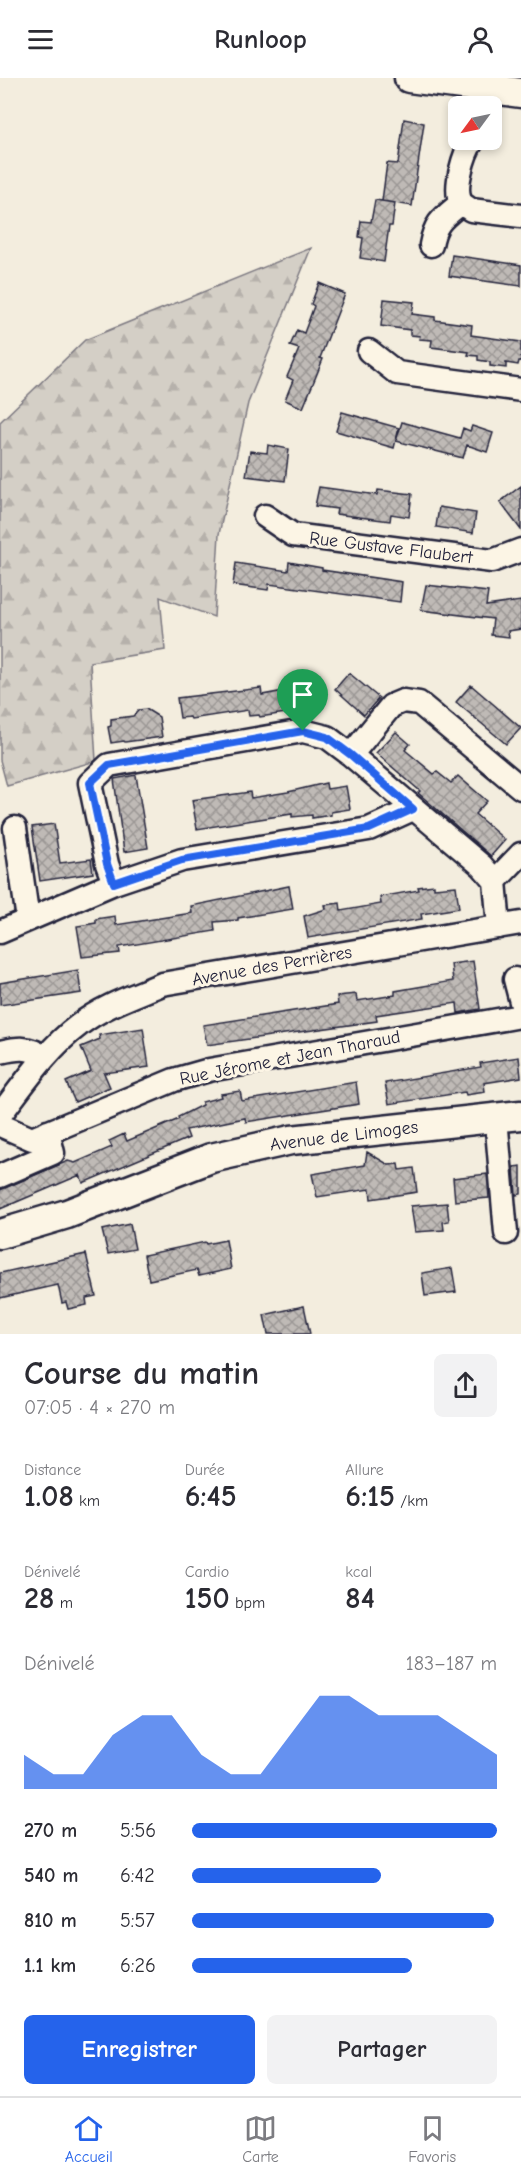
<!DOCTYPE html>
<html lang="fr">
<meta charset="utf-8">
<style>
:root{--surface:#fff;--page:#f2f2f3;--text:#2b2b33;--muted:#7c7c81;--line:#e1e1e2;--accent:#2563eb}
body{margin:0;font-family:"Comic Neue",sans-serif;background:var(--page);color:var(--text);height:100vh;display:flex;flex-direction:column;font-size:22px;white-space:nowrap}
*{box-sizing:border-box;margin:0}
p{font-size:20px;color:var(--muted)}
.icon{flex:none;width:33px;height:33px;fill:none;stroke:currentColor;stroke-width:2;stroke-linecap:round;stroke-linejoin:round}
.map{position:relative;height:1256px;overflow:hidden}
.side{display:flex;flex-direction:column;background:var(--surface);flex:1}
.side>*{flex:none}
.needle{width:39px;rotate:237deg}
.controls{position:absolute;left:448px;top:18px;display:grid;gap:12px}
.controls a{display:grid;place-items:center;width:54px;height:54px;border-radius:9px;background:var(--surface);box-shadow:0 3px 9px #0003;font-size:30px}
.pin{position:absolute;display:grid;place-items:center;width:51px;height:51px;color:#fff;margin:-62px -26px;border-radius:50% 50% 50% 0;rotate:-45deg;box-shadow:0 0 6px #0007}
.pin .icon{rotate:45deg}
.round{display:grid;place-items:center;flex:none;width:63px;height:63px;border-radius:9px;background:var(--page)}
.overview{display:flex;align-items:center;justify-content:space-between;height:102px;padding:0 24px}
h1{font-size:33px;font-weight:700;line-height:45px}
.figures{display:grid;grid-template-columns:repeat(3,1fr);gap:9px;height:102px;padding:6px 24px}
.figures div{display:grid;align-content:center}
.figures b{font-size:30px;font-weight:700}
.figures small{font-size:16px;font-weight:400}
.figures p{font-size:16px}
.chart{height:168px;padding:12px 24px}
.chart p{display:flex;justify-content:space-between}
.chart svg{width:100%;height:108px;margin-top:6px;fill:var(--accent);opacity:.7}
.action{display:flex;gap:12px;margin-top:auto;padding:12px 24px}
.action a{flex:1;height:69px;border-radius:9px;background:var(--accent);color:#fff;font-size:24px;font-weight:700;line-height:69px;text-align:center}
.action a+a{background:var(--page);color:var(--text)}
ul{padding:0 24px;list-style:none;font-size:20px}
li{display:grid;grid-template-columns:96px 72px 1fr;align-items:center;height:45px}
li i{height:15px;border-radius:8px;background:var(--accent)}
header{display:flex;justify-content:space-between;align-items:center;height:78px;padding:0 24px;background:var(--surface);font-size:27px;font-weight:700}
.tab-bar{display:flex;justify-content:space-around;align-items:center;height:84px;border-top:2px solid var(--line);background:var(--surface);font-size:16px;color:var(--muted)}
.tab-bar a{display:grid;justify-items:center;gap:3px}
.tab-bar .selected{color:var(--accent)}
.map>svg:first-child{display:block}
.forest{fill:url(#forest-firs);stroke:#7b7880;stroke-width:1.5}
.building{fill:url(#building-cross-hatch);stroke:#22223b;stroke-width:1.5}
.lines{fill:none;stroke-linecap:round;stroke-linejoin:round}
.minor-casing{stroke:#22223b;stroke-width:27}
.major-casing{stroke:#22223b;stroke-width:33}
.minor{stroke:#fcf5e5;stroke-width:22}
.major{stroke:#fcf5e5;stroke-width:28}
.route-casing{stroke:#fff;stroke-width:12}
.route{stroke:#2563eb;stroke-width:8}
.labels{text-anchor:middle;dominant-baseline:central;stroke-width:6;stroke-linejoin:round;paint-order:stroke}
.street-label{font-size:18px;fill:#22223b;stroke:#fcf5e5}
</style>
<header><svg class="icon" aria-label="menu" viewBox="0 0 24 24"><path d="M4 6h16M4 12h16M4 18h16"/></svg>Runloop<svg class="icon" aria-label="person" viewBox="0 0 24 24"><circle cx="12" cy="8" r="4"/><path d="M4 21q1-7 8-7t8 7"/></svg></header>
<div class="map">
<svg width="521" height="1256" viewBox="0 0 521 1256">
<defs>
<pattern id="forest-firs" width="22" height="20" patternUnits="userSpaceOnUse" patternTransform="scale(1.5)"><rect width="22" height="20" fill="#d4cfc6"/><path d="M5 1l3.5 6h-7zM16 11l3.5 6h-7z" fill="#b6b1ab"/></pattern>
<pattern id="building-cross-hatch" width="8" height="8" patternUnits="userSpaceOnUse" patternTransform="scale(1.5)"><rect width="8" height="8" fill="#bfbab6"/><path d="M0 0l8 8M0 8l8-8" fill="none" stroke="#9b9795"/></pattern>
</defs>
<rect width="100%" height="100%" fill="#f3edde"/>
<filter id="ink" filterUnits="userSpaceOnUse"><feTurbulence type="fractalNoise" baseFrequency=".0167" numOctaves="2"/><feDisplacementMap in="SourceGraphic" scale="12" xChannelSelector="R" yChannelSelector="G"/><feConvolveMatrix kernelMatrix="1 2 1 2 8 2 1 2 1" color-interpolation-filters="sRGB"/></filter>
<g filter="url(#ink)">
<path class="forest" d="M311 170 248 325 219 456 214 539 160 519 165 572 90 584 96 683 7 708 0 682V344L85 262Z"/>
<path class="building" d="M404 41 424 45 412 128 382 123 387 85 398 86Z
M375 122 395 125 392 148H389L384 184 360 180 363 160 359 159 361 143 371 144Z
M452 177 521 187V208L449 198Z
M319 205 345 216 320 280 323 281 303 330 285 322 293 302 287 299 299 271 290 268 297 252 304 255 314 228 311 226Z
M384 221 414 224 412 236 435 239V242L472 247 471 257 521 264V283H519L518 287 506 285V290L490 288V284L478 282V278L468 277 469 274 431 269 432 262 419 261 420 258 410 257V252L381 248Z
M342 334 399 350 394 370 336 353Z
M402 344 460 360 463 350 470 353 472 348 493 355 487 374 467 367 463 380 396 363Z
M268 367 289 371 285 403 246 398 250 373 267 375Z
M521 408V452L500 424Z
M319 409 377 417 378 412 412 416 409 439 391 436 390 443 336 436 337 431 315 428Z
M439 429 476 435 473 455 436 449Z
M289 484 322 490V492L402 504 400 524 269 506 268 512 233 507 236 485 288 493Z
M426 507 488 514 486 528 521 523V551L508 553 509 559 491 557 493 541 421 532Z
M349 595 379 620 364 637 335 611Z
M471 607 521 650 506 666 456 624Z
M261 610 262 617 295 611 298 633 260 639 259 637 249 638 248 632 191 641 190 639 180 640 177 620Z
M146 631 159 639 162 659 125 664 124 663 111 665 108 649 111 648V641L133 638 139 632Z
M396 654 410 666 405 672 434 696 437 694 451 705 458 698 487 723 475 736 505 762 491 778 418 715 420 713 376 675Z
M136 697 148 770 124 774 114 701Z
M326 705 327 711 346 708 350 731 331 734V737L312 740V737L292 739V736L197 751 192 722 250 714 251 720 288 714Z
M54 746 60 785 91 781 93 795 40 803 32 749Z
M434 807V810L456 808 459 830 421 836 422 841 308 860 304 838 326 831 325 827 340 825 341 833 381 826 380 819 419 812 418 809Z
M289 808 293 831 238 840V842L214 844 215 853 119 869 120 875 82 879 77 848 96 845V841L115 838 116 847 192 835 191 828Z
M473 883 480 931 458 935 457 925 376 937 377 943 207 967 203 947 338 926 337 918 356 916 357 923 395 917V913L453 903 451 886Z
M78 892 81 915 0 927V905Z
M143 950 149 989 104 995 110 1009 75 1024 66 1004 91 993 81 969 100 961 99 957Z
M519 979 521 999 484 1005 485 1014 466 1017 465 1014 389 1026 385 1005 481 989 480 985Z
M356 1004 359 1026 246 1044 245 1040 186 1052 189 1060 83 1105 80 1097 0 1131V1112L68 1083 75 1085 112 1069 109 1063 124 1056 127 1063 179 1041 178 1039 202 1027V1024L221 1019 220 1016 240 1013 242 1023Z
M367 1074 389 1087 398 1086 399 1092 414 1090 417 1114 371 1121 370 1111 317 1119 312 1096 365 1087Z
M521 1088V1116L516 1117 514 1089Z
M487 1096 489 1120 455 1123 453 1100Z
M447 1125 449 1143 443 1144 444 1152 415 1154 411 1128Z
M130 1146 135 1171 108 1176 102 1152Z
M226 1162 231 1191 199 1198 197 1192 149 1202 144 1177 205 1164 206 1166Z
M86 1176 96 1218 86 1220 87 1227 68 1231 66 1224 62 1225 58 1207 0 1220V1195Z
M452 1190 456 1214 425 1218 422 1195Z
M304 1228 310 1256H268L264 1237Z"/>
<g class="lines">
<defs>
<path id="minor" d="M473 62C464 75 453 110 461 125L471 132 521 138
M431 167C435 144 443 140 461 125
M369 273 397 295 521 312
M265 438 293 457 492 483 521 472
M351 677 391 628 403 623 419 625 521 710
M15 750 28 842
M495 803 521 776
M114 805 107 786 90 705 109 687 303 653 327 659 351 677 482 788 495 803 499 849
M0 854 114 805 182 782 369 751 413 731
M515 901 521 924
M0 974C18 970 29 968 44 979
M0 1037C24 1006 47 971 79 947 103 928 134 918 162 906L521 845
M496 1040 506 1155
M0 1047 32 1061 174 1002 209 992 521 938
M0 1098 53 1075 48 1054"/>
<path id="major" d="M409 0 521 15
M0 1156 67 1136 211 1080 291 1062 521 1037"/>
</defs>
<use href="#minor" class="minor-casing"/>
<use href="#major" class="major-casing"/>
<use href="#minor" class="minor"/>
<use href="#major" class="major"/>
</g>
</g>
<g class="lines" filter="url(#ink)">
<defs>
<path id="route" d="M303 653 327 659 351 677 413 731 369 751 182 782 114 805 107 786 90 705 109 687Z"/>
</defs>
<use href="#route" class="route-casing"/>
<use href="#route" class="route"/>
</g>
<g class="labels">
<g class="street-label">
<text transform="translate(391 470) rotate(7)">Rue Gustave Flaubert</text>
<text transform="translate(272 888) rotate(-10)">Avenue des Perrières</text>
<text transform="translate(290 980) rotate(-11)">Rue Jérome et Jean Tharaud</text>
<text transform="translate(344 1058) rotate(-7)">Avenue de Limoges</text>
</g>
</g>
</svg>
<div class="controls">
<a><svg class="needle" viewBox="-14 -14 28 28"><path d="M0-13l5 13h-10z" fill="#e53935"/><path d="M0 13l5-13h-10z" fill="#7c7c81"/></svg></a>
</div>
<div class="pin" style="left:303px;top:653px;background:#1e9e55"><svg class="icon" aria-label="arrive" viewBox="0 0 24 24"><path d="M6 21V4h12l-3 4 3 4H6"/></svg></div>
</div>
<section class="side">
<div class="overview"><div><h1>Course du matin</h1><p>07:05 · 4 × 270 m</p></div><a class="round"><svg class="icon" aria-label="share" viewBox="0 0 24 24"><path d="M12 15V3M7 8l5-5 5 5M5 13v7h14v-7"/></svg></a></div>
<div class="figures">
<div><p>Distance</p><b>1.08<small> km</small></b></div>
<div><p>Durée</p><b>6:45</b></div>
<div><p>Allure</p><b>6:15<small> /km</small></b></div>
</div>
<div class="figures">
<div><p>Dénivelé</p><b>28<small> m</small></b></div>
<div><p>Cardio</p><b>150<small> bpm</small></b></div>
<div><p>kcal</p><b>84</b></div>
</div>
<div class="chart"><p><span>Dénivelé</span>183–187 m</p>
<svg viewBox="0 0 160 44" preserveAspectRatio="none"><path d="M0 44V30L10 38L20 38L30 22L40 14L50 14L60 30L70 38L80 38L90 22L100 6L110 6L120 14L130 14L140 14L150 22L160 30V44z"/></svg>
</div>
<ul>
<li><b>270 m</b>5:56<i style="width:100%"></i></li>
<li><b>540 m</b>6:42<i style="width:62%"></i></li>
<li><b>810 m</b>5:57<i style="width:99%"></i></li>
<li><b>1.1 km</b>6:26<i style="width:72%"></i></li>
</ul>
<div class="action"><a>Enregistrer</a><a>Partager</a></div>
</section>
<nav class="tab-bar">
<a class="selected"><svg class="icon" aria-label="home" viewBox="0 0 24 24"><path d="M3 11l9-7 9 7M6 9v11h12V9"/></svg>Accueil</a>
<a><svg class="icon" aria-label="map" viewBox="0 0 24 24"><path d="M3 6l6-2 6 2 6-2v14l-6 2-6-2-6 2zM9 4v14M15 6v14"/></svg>Carte</a>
<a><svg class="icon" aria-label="saved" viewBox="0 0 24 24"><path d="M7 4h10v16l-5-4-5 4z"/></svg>Favoris</a>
</nav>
